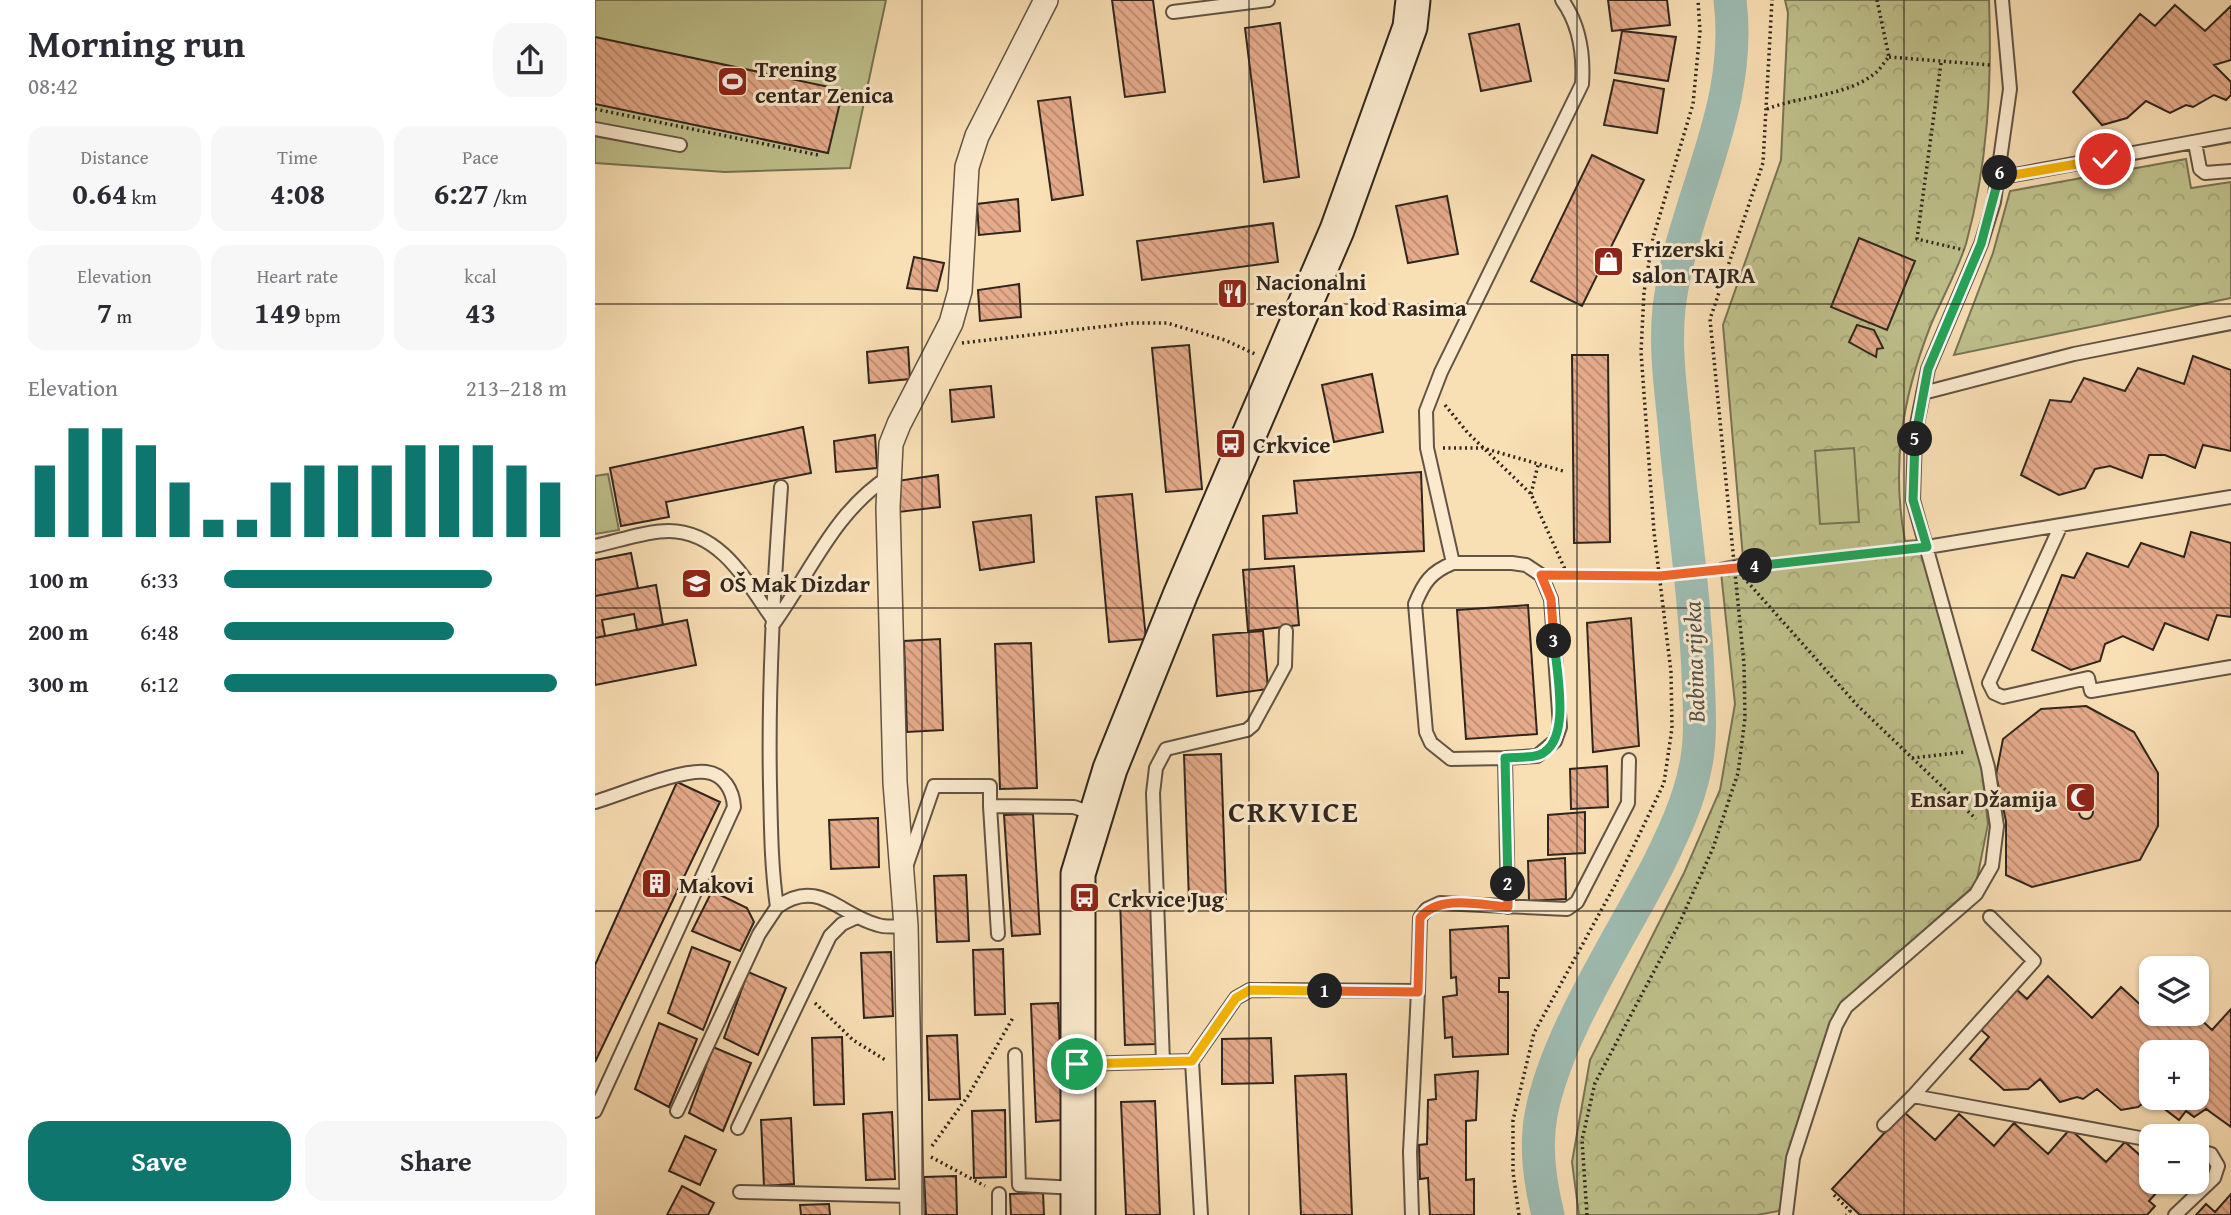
<!DOCTYPE html>
<meta charset="utf-8">
<style>
:root{--surface:#fff;--page:#f7f7f7;--text:#2b2b33;--muted:#7c7c81;--accent:#0f766e}
body{margin:0;font-family:"Gentium Book Plus",serif;background:var(--page);color:var(--text);height:100vh;display:flex;flex-direction:column;font-size:26px;white-space:nowrap}
*{box-sizing:border-box;margin:0}
p{font-size:23px;color:var(--muted)}
.icon{flex:none;width:38px;height:38px;fill:none;stroke:currentColor;stroke-width:2;stroke-linecap:round;stroke-linejoin:round}
.map{position:relative;flex:1;overflow:hidden}
.drawer{display:flex;flex-direction:column;background:var(--surface);width:595px}
.drawer>*{flex:none}
.tools{position:absolute;left:1544px;top:956px;display:grid;gap:14px}
.tools a{display:grid;place-items:center;width:70px;height:70px;border-radius:14px;background:var(--surface);box-shadow:0 2px 5px #0004;font-size:35px}
.pin{position:absolute;display:grid;place-items:center;width:60px;height:60px;color:#fff;margin:-30px;border:4px solid #fff;border-radius:50%;box-shadow:0 2px 7px #0007}
.km{position:absolute;width:35px;height:35px;margin:-18px;border-radius:50%;background:#222;color:#fff;font-size:19px;line-height:35px;text-align:center}
.round{display:grid;place-items:center;flex:none;width:74px;height:74px;border-radius:21px;background:var(--page)}
.head{display:flex;align-items:center;justify-content:space-between;height:119px;padding:0 28px}
h1{font-size:38px;font-weight:700;line-height:52px}
.figures{display:grid;grid-template-columns:repeat(3,1fr);gap:10px;height:119px;padding:7px 28px}
.figures div{display:grid;align-content:center;border-radius:18px;background:var(--page);text-align:center}
.figures b{font-size:30px;font-weight:700}
.figures small{font-size:19px;font-weight:400}
.figures p{font-size:19px}
.chart{height:196px;padding:14px 28px}
.chart p{display:flex;justify-content:space-between}
.chart svg{width:100%;height:126px;margin-top:7px;stroke:var(--accent);stroke-width:6}
.cta{display:flex;gap:14px;margin-top:auto;padding:14px 28px}
.cta a{flex:1;height:80px;border-radius:21px;background:var(--accent);color:#fff;font-size:28px;font-weight:700;line-height:80px;text-align:center}
.cta a+a{background:var(--page);color:var(--text)}
ul{padding:0 28px;list-style:none;font-size:23px}
li{display:grid;grid-template-columns:112px 84px 1fr;align-items:center;height:52px}
li i{height:18px;border-radius:9px;background:var(--accent)}
main{display:flex;flex:1;min-height:0}
.map>svg:first-child{display:block}
.forest{fill:url(#forest-crowns);stroke:#787455;stroke-width:2}
.garden{fill:#bfc18c;stroke:#787455;stroke-width:2}
.lines{fill:none;stroke-linecap:round;stroke-linejoin:round}
.river{stroke:#9ebcb2;stroke-width:33}
.building{fill:url(#building-back-hatch);stroke:#30261e;stroke-width:2;fill-rule:evenodd}
.service-casing{stroke:#625444;stroke-width:16}
.minor-casing{stroke:#625444;stroke-width:26}
.secondary-casing{stroke:#30261e;stroke-width:37}
.path{stroke:#30261e;stroke-width:3.5;stroke-dasharray:2 3.5;stroke-linecap:butt}
.service{stroke:#fbeace;stroke-width:12}
.minor{stroke:#fbeace;stroke-width:23}
.secondary{stroke:#fbeace;stroke-width:33}
.split-1-casing{stroke:#fff;stroke-width:14}
.split-2-casing{stroke:#fff;stroke-width:14}
.split-3-casing{stroke:#fff;stroke-width:14}
.split-4-casing{stroke:#fff;stroke-width:14}
.split-5-casing{stroke:#fff;stroke-width:14}
.split-6-casing{stroke:#fff;stroke-width:14}
.split-7-casing{stroke:#fff;stroke-width:14}
.split-1{stroke:#f5b400;stroke-width:9}
.split-2{stroke:#f0652b;stroke-width:9}
.split-3{stroke:#22a559;stroke-width:9}
.split-4{stroke:#f0652b;stroke-width:9}
.split-5{stroke:#22a559;stroke-width:9}
.split-6{stroke:#22a559;stroke-width:9}
.split-7{stroke:#f5b400;stroke-width:9}
.grid{fill:none;stroke:#30261e;stroke-width:2;stroke-opacity:0.55}
.labels{text-anchor:middle;dominant-baseline:central;stroke-width:6;stroke-linejoin:round;paint-order:stroke}
.poi-label{font-size:23px;font-weight:bold;fill:#30261e;stroke:#fbeace;text-anchor:start}
.water-label{font-size:24px;font-style:italic;fill:#51534a;stroke:#fbeace}
.district-label{font-size:30px;font-weight:bold;letter-spacing:2px;fill:#30261e;stroke:#fbeace}
</style>
<main>
<section class="drawer">
<div class="head"><div><h1>Morning run</h1><p>08:42</p></div><a class="round"><svg class="icon" aria-label="share" viewBox="0 0 24 24"><path d="M12 15V3M7 8l5-5 5 5M5 13v7h14v-7"/></svg></a></div>
<div class="figures">
<div><p>Distance</p><b>0.64<small> km</small></b></div>
<div><p>Time</p><b>4:08</b></div>
<div><p>Pace</p><b>6:27<small> /km</small></b></div>
</div>
<div class="figures">
<div><p>Elevation</p><b>7<small> m</small></b></div>
<div><p>Heart rate</p><b>149<small> bpm</small></b></div>
<div><p>kcal</p><b>43</b></div>
</div>
<div class="chart"><p><span>Elevation</span>213–218 m</p>
<svg viewBox="0 0 160 44" preserveAspectRatio="none"><path d="M5 44V19M15 44V6M25 44V6M35 44V12M45 44V25M55 44V38M65 44V38M75 44V25M85 44V19M95 44V19M105 44V19M115 44V12M125 44V12M135 44V12M145 44V19M155 44V25"/></svg>
</div>
<ul>
<li><b>100 m</b>6:33<i style="width:78%"></i></li>
<li><b>200 m</b>6:48<i style="width:67%"></i></li>
<li><b>300 m</b>6:12<i style="width:97%"></i></li>
</ul>
<div class="cta"><a>Save</a><a>Share</a></div>
</section>
<div class="map">
<svg width="1636" height="1215" viewBox="0 0 1636 1215">
<defs>
<pattern id="forest-crowns" width="20" height="18" patternUnits="userSpaceOnUse" patternTransform="scale(1.75)"><rect width="20" height="18" fill="#bfc18c"/><path d="M2 6a3 3 0 1 1 6 0M12 15a3 3 0 1 1 6 0" fill="none" stroke="#a4a678"/></pattern>
<pattern id="building-back-hatch" width="6" height="6" patternUnits="userSpaceOnUse" patternTransform="scale(1.75)"><rect width="6" height="6" fill="#e6ab8b"/><path d="M-1 5l2 2M0 0l6 6M5-1l2 2" fill="none" stroke="#bb8b71"/></pattern>
</defs>
<rect width="100%" height="100%" fill="#f9dfb4"/>
<filter id="stains"><feTurbulence type="fractalNoise" baseFrequency=".00286" numOctaves="4"/><feColorMatrix values="0 0 0 0 .2 0 0 0 0 .09 0 0 0 0 .02 0 0 0 .5 -.17"/></filter>
<radialGradient id="worn" r=".72"><stop offset=".6" stop-color="#630" stop-opacity="0"/><stop offset="1" stop-color="#630" stop-opacity=".3"/></radialGradient>
<path class="forest" d="M1190 0H1394C1397 82 1393 164 1371 244 1362 272 1346 300 1335 327 1307 399 1296 465 1310 541L1323 540 1384 746 1393 824 1381 884 1244 1005 1230 1040 1184 1211 1162 1215H984L977 1162 995 1060 1089 873 1125 790 1140 704 1125 563 1148 558 1128 325 1186 160 1193 13Z
M1591 159 1596 188 1636 182V298L1359 355 1398 253 1415 191Z"/>
<path class="garden" d="M0 0H291L255 168 130 172 0 163Z
M1259 448 1264 522 1225 524 1220 451Z
M13 474 24 530 0 534V476Z"/>
<g class="lines">
<path class="river" d="M953 1215C945 1183 940 1147 946 1115 961 1034 1026 938 1064 863 1079 832 1093 803 1100 769 1107 738 1104 705 1103 674 1100 590 1086 506 1079 422 1075 384 1070 346 1074 308 1087 201 1149 111 1135 0"/>
</g>
<path class="building" d="M517 0H558L570 92 530 97Z
M1013 0H1072L1075 25 1017 31Z
M1580 5 1610 31 1636 6V60L1619 65 1636 82V95L1631 100 1619 95 1598 107 1591 105 1575 113 1551 101 1532 118 1507 125 1478 92 1545 14 1560 26Z
M685 23 704 177 669 182 650 28Z
M924 24 936 81 886 91 874 34Z
M1027 31 1081 37 1073 81 1020 73Z
M0 37 248 90 233 153 0 104Z
M1019 80 1069 89 1062 133 1009 125Z
M475 97 488 195 457 200 443 101Z
M997 155 1049 180 987 306 936 281Z
M852 196 863 254 813 263 801 206Z
M423 199 425 231 384 235 382 204Z
M678 223 683 262 547 280 542 241Z
M1264 238 1320 261 1292 330 1236 307Z
M319 257 349 263 342 291 312 288Z
M424 284 426 317 385 321 383 290Z
M1262 325 1279 330 1288 348 1282 349 1281 357 1254 342Z
M594 345 607 489 571 492 557 348Z
M313 347 315 379 274 383 272 352Z
M977 355H1013L1015 542 979 543Z
M1598 356 1636 370V451L1608 445 1600 468 1570 455H1554L1547 478 1515 466 1500 469 1490 488 1464 495 1426 475 1455 400 1476 402 1489 378 1530 391 1543 368 1589 384Z
M777 374 788 432 739 442 727 385Z
M396 386 399 417 357 422 355 390Z
M208 427 216 473 71 502 74 517 26 526 15 468Z
M280 435 282 468 241 472 239 441Z
M826 472 829 551 670 559 668 516 702 513 699 481Z
M343 475 345 507 304 512 302 481Z
M537 494 551 639 514 642 501 497Z
M436 515 439 562 385 570 378 522Z
M1596 532 1636 543V617L1622 615 1613 640 1570 623 1558 650 1528 636 1510 644 1505 661 1476 670 1437 650 1467 575 1479 578 1492 553 1533 567 1546 543 1589 557Z
M36 553 43 588 0 596V560Z
M699 566 704 625 653 631 648 570Z
M61 585 68 625 42 630 39 614 7 620 10 636 0 638V596Z
M933 605 942 734 871 739 862 610Z
M1036 618 1044 746 998 752 992 623Z
M92 620 101 665 0 685V638Z
M668 631 673 689 622 696 618 635Z
M345 639 348 730 312 732 309 641Z
M436 643 442 788 405 789 400 644Z
M1491 706 1539 732 1563 773V826L1545 860 1437 887 1411 875V821L1401 775 1408 739 1446 709Z
M626 754 631 899 594 901 589 755Z
M1012 766 1013 807 976 809 975 769Z
M82 782 125 802 0 1062V965Z
M1484 812a7 7 0 1 1 14 0a7 7 0 1 1-14 0Z
M990 812V853L953 855V815Z
M438 814 445 934 417 936 409 815Z
M283 818 284 867 236 869 234 820Z
M970 858 971 899 934 901 933 861Z
M371 875 374 941 342 942 339 876Z
M117 891 152 908 159 922 145 951 97 931Z
M558 898 563 1044 530 1045 525 899Z
M913 926 914 978H904V992H913V1054L858 1057 857 1037 850 1038 848 997 862 995 861 977 856 978 855 930Z
M97 947 135 962 108 1030 73 1013Z
M408 949 410 1014 380 1015 378 950Z
M296 952 298 1016 269 1018 266 953Z
M153 972 191 988 163 1055 129 1038Z
M1453 976 1497 1018 1526 987 1562 1020 1568 1013H1599L1617 1030 1636 1009V1127L1611 1109 1599 1117 1591 1111 1584 1120 1555 1098 1543 1107 1526 1110 1502 1089 1488 1099 1482 1097 1465 1102 1445 1079 1433 1089 1409 1090 1375 1059 1394 1037 1384 1028 1421 989 1432 999ZM1556 1052H1601V1097H1556Z
M463 1003 468 1120 441 1122 436 1004Z
M64 1023 102 1039 74 1107 40 1089Z
M362 1035 365 1099 334 1100 332 1036Z
M247 1037 249 1104 219 1105 217 1038Z
M676 1038 678 1083 627 1084V1039Z
M118 1047 156 1063 128 1131 94 1113Z
M883 1071 881 1120 871 1121V1180L879 1179V1215H835L833 1178 825 1179 824 1145 832 1144 833 1100 841 1099 840 1075Z
M751 1074 757 1215H706L700 1076Z
M560 1101 565 1215H531L526 1102Z
M410 1110 411 1177 379 1178 377 1111Z
M297 1112 300 1179 271 1180 268 1114Z
M1309 1112 1340 1140 1364 1114 1399 1146 1419 1123 1453 1154 1475 1129 1511 1162 1530 1142 1556 1165V1181H1572L1554 1201 1560 1206 1552 1215H1265L1237 1189Z
M196 1118 199 1184 169 1186 166 1120Z
M90 1136 121 1150 105 1185 74 1171Z
M361 1176 362 1215H331L329 1177Z
M87 1186 119 1203 113 1215H72Z
M448 1193 449 1215H416L415 1194Z
M1636 1194V1215H1601L1611 1204 1620 1212Z
M234 1204 235 1215H206L205 1205Z"/>
<g class="lines">
<defs>
<path id="service" d="M578 12 673 0
M0 129 85 145
M1600 143 1605 169 1610 173 1636 171
M1403 172 1419 175 1636 135
M1328 393 1479 354 1636 323
M186 487C179 586 173 685 175 785 176 826 176 866 182 907 224 877 244 915 283 925 292 928 302 926 311 926
M1466 525 1394 683 1399 693 1408 697 1493 678 1496 691 1636 667
M0 546C23 541 51 531 74 531 126 532 151 581 177 618
M1332 547 1636 497
M858 563 832 448 831 411 846 372 987 84C989 54 985 25 967 0
M858 563H917L931 565 946 575 956 599 965 727 960 741 942 756 910 758 856 759 836 743 831 732 820 604C829 582 836 572 858 563Z
M177 626C215 574 239 511 295 476
M910 758 913 907
M0 802C27 794 85 769 111 772 129 774 138 791 139 807L0 1111
M311 867 339 786H395V806
M1395 917 1439 961 1318 1096 1556 1140
M403 934 395 806 479 807 499 814
M823 991 825 918 832 909 845 903 972 909 982 902 1033 803 1034 760
M420 1055 424 1185 482 1188
M597 1061 606 1215
M568 1062 558 793 561 768 571 749 652 730 658 725 690 666 691 631
M483 1064 597 1061 641 998 655 990 823 991 815 1152 817 1215
M82 1111 164 934 182 907
M1289 1125 1318 1096
M143 1128 235 936 247 924 262 917
M145 1192 317 1196
M404 1194V1215
M1191 1215 1198 1158 1241 1025 1251 1007 1381 894 1397 866 1402 826 1393 767 1318 500 1320 434 1333 369 1386 244 1399 202 1415 89 1407 0
M1580 1215 1619 1178 1623 1166 1616 1154 1601 1150"/>
<path id="minor" d="M317 1215 311 926 300 782 293 507 296 444 304 424 356 323 365 291 372 167 382 136 451 0"/>
<path id="secondary" d="M483 1215V874L515 769 586 593 742 230 815 27 818 0"/>
</defs>
<use href="#service" class="service-casing"/>
<use href="#minor" class="minor-casing"/>
<use href="#secondary" class="secondary-casing"/>
<path class="path" d="M1294 57 1396 65
M1346 63 1322 239 1369 250
M0 109 223 155
M1172 109C1205 96 1252 96 1279 74 1285 70 1289 62 1294 57L1282 0
M367 343 538 323H572L630 340 660 354
M850 405 873 433 936 494 973 576
M848 448H888L968 471
M936 494 943 465
M1141 569 1262 705 1381 819
M962 576H1071L1317 549
M1317 758 1370 752
M220 1003 258 1040 292 1061
M337 1146 373 1096 419 1016
M336 1157 390 1186
M1239 1195 1255 1211 1251 1215
M924 1215 918 1172V1120L939 1033 1020 885 1069 783 1077 728 1076 672 1059 532 1046 352 1049 292 1058 238 1098 104 1105 31 1103 0
M992 1215 987 1140 1000 1083 1084 924 1118 848 1143 773 1150 718 1149 664 1115 319 1168 163 1177 0"/>
<use href="#service" class="service"/>
<use href="#minor" class="minor"/>
<use href="#secondary" class="secondary"/>
</g>
<g class="lines">
<defs>
<path id="split-1" d="M482 1064 597 1061 641 998 655 990 730 991"/>
<path id="split-2" d="M730 991 823 992 825 918C843 894 887 905 913 907V884"/>
<path id="split-3" d="M913 884 910 758C921 757 934 758 944 755 978 742 961 670 959 641"/>
<path id="split-4" d="M959 641 956 599 946 575 1065 576 1160 566"/>
<path id="split-5" d="M1160 566 1332 547 1318 500 1320 439"/>
<path id="split-6" d="M1320 439 1333 369 1386 244 1405 173"/>
<path id="split-7" d="M1405 173 1419 175 1510 159"/>
</defs>
<use href="#split-1" class="split-1-casing"/>
<use href="#split-2" class="split-2-casing"/>
<use href="#split-3" class="split-3-casing"/>
<use href="#split-4" class="split-4-casing"/>
<use href="#split-5" class="split-5-casing"/>
<use href="#split-6" class="split-6-casing"/>
<use href="#split-7" class="split-7-casing"/>
<use href="#split-1" class="split-1"/>
<use href="#split-2" class="split-2"/>
<use href="#split-3" class="split-3"/>
<use href="#split-4" class="split-4"/>
<use href="#split-5" class="split-5"/>
<use href="#split-6" class="split-6"/>
<use href="#split-7" class="split-7"/>
</g>
<path class="grid" d="M327 0V1215M654 0V1215M982 0V1215M1309 0V1215M0 304H1636M0 608H1636M0 911H1636"/>
<defs>
<symbol id="stadium-square" viewBox="-11 -11 22 22"><rect x="-9" y="-9" width="18" height="18" rx="4" fill="#8f2418" stroke="#fbeace"/><path d="M0-5a6.5 5 0 1 0 0 10a6.5 5 0 1 0 0-10ZM-3.5-1.8h7v3.6h-7Z" fill="#fff"/></symbol>
<symbol id="shop-square" viewBox="-11 -11 22 22"><rect x="-9" y="-9" width="18" height="18" rx="4" fill="#8f2418" stroke="#fbeace"/><path d="M-5-2.5h2.3a2.7 3.5 0 0 1 5.4 0H5L5.5 6h-11ZM-1.5-2.5h3a1.5 2.3 0 0 0-3 0Z" fill="#fff"/></symbol>
<symbol id="restaurant-square" viewBox="-11 -11 22 22"><rect x="-9" y="-9" width="18" height="18" rx="4" fill="#8f2418" stroke="#fbeace"/><path d="M-5-6h1v4h1v-4h1v4h1v-4h1v5L-1.5 .5V6h-2V.5L-5-1ZM5-6V6H3V1.5H1.5Q1.5-4 5-6Z" fill="#fff"/></symbol>
<symbol id="bus-square" viewBox="-11 -11 22 22"><rect x="-9" y="-9" width="18" height="18" rx="4" fill="#8f2418" stroke="#fbeace"/><path d="M-5-6H5V4H4V6H2V4H-2V6H-4V4H-5ZM-3.5-4V0h7V-4ZM-3.5 1.2v1.5H-2V1.2ZM2 1.2v1.5H3.5V1.2Z" fill="#fff"/></symbol>
<symbol id="school-square" viewBox="-11 -11 22 22"><rect x="-9" y="-9" width="18" height="18" rx="4" fill="#8f2418" stroke="#fbeace"/><path d="M0-5L7-2L0 1L-7-2ZM-4 1L0 2.5L4 1V4Q0 6-4 4Z" fill="#fff"/></symbol>
<symbol id="mosque-square" viewBox="-11 -11 22 22"><rect x="-9" y="-9" width="18" height="18" rx="4" fill="#8f2418" stroke="#fbeace"/><path d="M3.5-4.9A6 6 0 1 0 3.5 4.9A5 5 0 1 1 3.5-4.9Z" fill="#fff"/></symbol>
<symbol id="building-square" viewBox="-11 -11 22 22"><rect x="-9" y="-9" width="18" height="18" rx="4" fill="#8f2418" stroke="#fbeace"/><path d="M-4-6H4V6H1V3H-1V6H-4ZM-2.5-4.3h1.7v1.8h-1.7ZM.8-4.3h1.7v1.8H.8ZM-2.5-1h1.7V.8h-1.7ZM.8-1h1.7V.8H.8Z" fill="#fff"/></symbol>
</defs>
<g fill-rule="evenodd">
<use href="#stadium-square" x="120" y="64" width="35" height="35"/>
<use href="#shop-square" x="996" y="244" width="35" height="35"/>
<use href="#restaurant-square" x="620" y="276" width="35" height="35"/>
<use href="#bus-square" x="618" y="426" width="35" height="35"/>
<use href="#school-square" x="84" y="566" width="35" height="35"/>
<use href="#mosque-square" x="1468" y="780" width="35" height="35"/>
<use href="#building-square" x="44" y="866" width="35" height="35"/>
<use href="#bus-square" x="472" y="880" width="35" height="35"/>
</g>
<g class="labels">
<g class="poi-label">
<text x="160" y="68">Trening<tspan x="160" dy="26">centar Zenica</tspan></text>
<text x="1037" y="248">Frizerski<tspan x="1037" dy="26">salon TAJRA</tspan></text>
<text x="661" y="281">Nacionalni<tspan x="661" dy="26">restoran kod Rasima</tspan></text>
<text x="658" y="444">Crkvice</text>
<text x="125" y="583">OŠ Mak Dizdar</text>
<text x="1462" y="798" text-anchor="end">Ensar Džamija</text>
<text x="84" y="884">Makovi</text>
<text x="513" y="898">Crkvice Jug</text>
</g>
<g class="water-label">
<text transform="translate(1099 662) rotate(-92)">Babina rijeka</text>
</g>
<g class="district-label">
<text x="699" y="811">CRKVICE</text>
</g>
</g>
<rect width="100%" height="100%" filter="url(#stains)"/>
<rect width="100%" height="100%" fill="url(#worn)"/>
</svg>
<div class="tools">
<a><svg class="icon" aria-label="layers" viewBox="0 0 24 24"><path d="M12 4l9 5-9 5-9-5zM3 14l9 5 9-5"/></svg></a>
<a>+</a>
<a>−</a>
</div>
<div class="pin" style="left:482px;top:1064px;background:#1e9e55"><svg class="icon" aria-label="arrive" viewBox="0 0 24 24"><path d="M6 21V4h12l-3 4 3 4H6"/></svg></div>
<div class="pin" style="left:1510px;top:159px;background:#d93025"><svg class="icon" aria-label="check" viewBox="0 0 24 24"><path d="M5 12l5 5 9-10"/></svg></div>
<b class="km" style="left:730px;top:991px">1</b>
<b class="km" style="left:913px;top:884px">2</b>
<b class="km" style="left:959px;top:641px">3</b>
<b class="km" style="left:1160px;top:566px">4</b>
<b class="km" style="left:1320px;top:439px">5</b>
<b class="km" style="left:1405px;top:173px">6</b>
</div>
</main>
